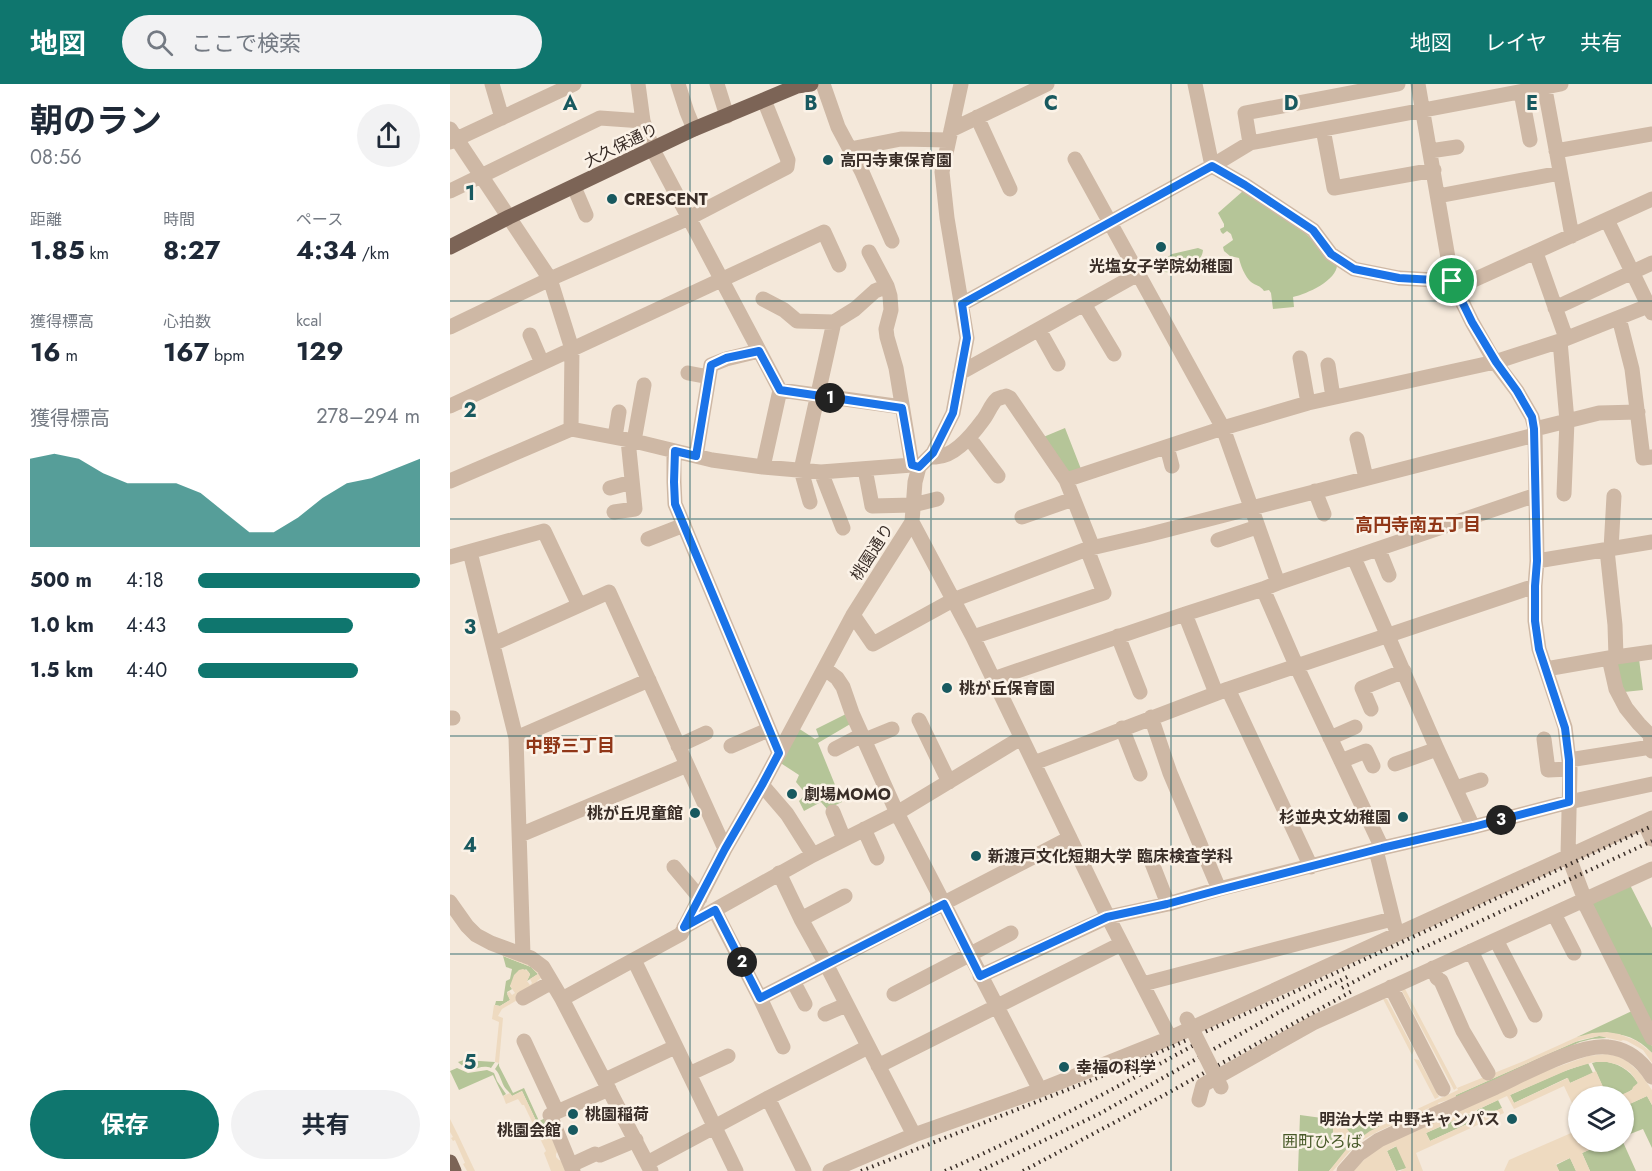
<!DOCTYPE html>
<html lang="ja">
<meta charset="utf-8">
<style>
:root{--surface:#fff;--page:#f2f2f3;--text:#1f2937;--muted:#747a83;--accent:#0f766e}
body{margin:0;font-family:Jost,"Noto Sans JP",sans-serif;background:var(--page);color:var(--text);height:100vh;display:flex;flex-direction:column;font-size:22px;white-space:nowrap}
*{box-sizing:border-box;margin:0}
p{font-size:20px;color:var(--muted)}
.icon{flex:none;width:33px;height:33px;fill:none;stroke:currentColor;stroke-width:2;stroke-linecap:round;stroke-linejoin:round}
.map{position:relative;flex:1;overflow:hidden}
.sheet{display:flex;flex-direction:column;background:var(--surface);width:450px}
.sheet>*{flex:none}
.tools{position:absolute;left:1118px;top:1002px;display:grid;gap:12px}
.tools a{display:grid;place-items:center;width:66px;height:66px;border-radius:50%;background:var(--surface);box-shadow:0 2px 4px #0004;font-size:30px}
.pin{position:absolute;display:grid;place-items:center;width:51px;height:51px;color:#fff;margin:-26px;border:3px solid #fff;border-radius:50%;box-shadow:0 2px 6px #0007}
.km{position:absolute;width:30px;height:30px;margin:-15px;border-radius:50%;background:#222;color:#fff;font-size:16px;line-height:30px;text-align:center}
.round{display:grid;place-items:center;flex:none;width:63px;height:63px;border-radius:32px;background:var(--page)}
.overview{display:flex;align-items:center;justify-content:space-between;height:102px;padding:0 30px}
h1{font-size:33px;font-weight:700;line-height:45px}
.stats{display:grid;grid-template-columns:repeat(3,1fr);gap:9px;height:102px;padding:6px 30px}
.stats div{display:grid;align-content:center}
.stats b{font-size:26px;font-weight:700}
.stats small{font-size:16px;font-weight:400}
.stats p{font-size:16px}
.chart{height:168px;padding:12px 30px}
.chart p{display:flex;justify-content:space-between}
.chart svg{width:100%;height:108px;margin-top:6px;fill:var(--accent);opacity:.7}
.cta{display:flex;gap:12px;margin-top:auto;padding:12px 30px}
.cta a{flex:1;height:69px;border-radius:36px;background:var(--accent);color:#fff;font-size:24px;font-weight:700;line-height:69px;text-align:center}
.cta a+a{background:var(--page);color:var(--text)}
ul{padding:0 30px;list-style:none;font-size:20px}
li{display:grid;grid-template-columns:96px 72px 1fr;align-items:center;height:45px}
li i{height:15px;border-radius:8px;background:var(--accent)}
header{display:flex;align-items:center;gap:36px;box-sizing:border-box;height:84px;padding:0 30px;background:var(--accent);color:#fff}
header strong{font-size:28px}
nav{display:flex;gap:33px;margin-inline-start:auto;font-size:21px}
.search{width:420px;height:54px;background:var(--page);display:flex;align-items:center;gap:15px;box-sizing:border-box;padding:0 21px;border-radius:33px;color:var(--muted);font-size:22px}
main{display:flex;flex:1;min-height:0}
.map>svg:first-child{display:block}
.green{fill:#b5c598}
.plaza{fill:#eedac0}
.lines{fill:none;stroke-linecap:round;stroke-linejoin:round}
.minor{stroke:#ceb8a5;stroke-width:15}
.major{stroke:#7c6456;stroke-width:15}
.rail{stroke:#392d27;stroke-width:4;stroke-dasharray:1.5 4.5;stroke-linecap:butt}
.minor-bridge{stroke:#ceb8a5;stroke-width:15}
.route-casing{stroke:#fff;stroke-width:12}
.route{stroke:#1a73e8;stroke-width:8}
.grid{fill:none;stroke:#18595f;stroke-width:1.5;stroke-opacity:0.55}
.poi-dot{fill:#18595f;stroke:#fbf2e7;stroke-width:2}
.labels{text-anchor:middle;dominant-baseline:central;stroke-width:5;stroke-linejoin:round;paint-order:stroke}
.street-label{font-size:16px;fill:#392d27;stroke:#fbf2e7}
.poi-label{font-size:16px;font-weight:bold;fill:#392d27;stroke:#fbf2e7;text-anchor:start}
.park-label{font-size:16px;fill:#475928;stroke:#fbf2e7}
.neighbourhood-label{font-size:18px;font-weight:bold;fill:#903617;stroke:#fbf2e7}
.grid-label{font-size:20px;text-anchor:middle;font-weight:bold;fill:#18595f;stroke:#fbf2e7;stroke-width:5;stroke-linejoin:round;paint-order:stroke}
</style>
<header>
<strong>地図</strong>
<div class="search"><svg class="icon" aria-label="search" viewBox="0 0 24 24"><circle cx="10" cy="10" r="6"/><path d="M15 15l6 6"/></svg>ここで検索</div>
<nav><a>地図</a><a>レイヤ</a><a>共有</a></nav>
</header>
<main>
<section class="sheet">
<div class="overview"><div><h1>朝のラン</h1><p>08:56</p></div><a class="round"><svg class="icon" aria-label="share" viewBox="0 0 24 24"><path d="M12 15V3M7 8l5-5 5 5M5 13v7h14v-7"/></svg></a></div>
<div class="stats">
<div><p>距離</p><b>1.85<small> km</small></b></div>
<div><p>時間</p><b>8:27</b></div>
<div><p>ペース</p><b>4:34<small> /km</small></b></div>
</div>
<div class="stats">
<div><p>獲得標高</p><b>16<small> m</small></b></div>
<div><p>心拍数</p><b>167<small> bpm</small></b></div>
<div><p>kcal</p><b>129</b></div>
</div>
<div class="chart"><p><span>獲得標高</span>278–294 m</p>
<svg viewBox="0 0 160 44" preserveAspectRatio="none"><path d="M0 44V8L10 6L20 8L30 14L40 18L50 18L60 18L70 22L80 30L90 38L100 38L110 32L120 24L130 18L140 16L150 12L160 8V44z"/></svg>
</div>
<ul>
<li><b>500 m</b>4:18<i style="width:100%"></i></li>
<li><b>1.0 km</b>4:43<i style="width:70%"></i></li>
<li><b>1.5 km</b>4:40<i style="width:72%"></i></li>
</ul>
<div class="cta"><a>保存</a><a>共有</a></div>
</section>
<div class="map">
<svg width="1202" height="1087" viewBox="0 0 1202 1087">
<rect width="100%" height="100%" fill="#f4e8da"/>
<path class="green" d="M793 107 844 138 887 180C888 196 857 210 843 213L844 223 823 225 821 209 819 206 814 207C810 201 806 202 801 198 795 193 790 180 789 174L780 172 774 167 773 163 783 156 781 150 777 147 773 150 771 148 770 145 774 143V140L768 129Z
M748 164 753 166C751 184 735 173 724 183L725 189 704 187 698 180 700 177 704 175 709 179 722 170Z
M615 344 631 385 618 390 591 354Z
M1189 575 1193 606 1174 608 1166 578Z
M398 629 402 639 368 659 392 718 377 725 371 718 354 727 349 717 356 710 346 698 349 691 329 678 348 644 365 655 369 653 366 645Z
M1179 799 1202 844V948L1137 818Z
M53 872 81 883 88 890 77 897 80 890 76 885 60 902 62 905 57 908 60 916 50 922 45 921 46 917H53L56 897 60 895 62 885 56 883Z
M1184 926 1202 962V969C1179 945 1157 948 1127 953Z
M1149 952H1155L1156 954 1142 955 1130 958 1005 1014 1006 1011 1125 958Z
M14 976 45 978 41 984C27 979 24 993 8 978Z
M1150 977C1167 978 1179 985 1188 999 1180 1010 1171 1012 1157 1012L1142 979Z
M49 979V982L63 1009 74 1004 89 1037 98 1033 97 1040 89 1043 72 1007 62 1012C60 1009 58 1007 56 1005 51 999 51 991 45 985Z
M1138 979 1143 989 1120 999 1117 994 1064 1019 1060 1011 1112 988Z
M7 984 18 989 37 986 44 989 47 997 56 1010 53 1012 43 991 9 1006 0 987Z
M1197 1012 1202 1021V1064L1193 1045 1175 1052 1173 1047V1023Z
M1048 1016 1052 1024 1031 1034 1027 1026Z
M1019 1030 1022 1038 980 1057 976 1049Z
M850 1031 930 1042 903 1060 879 1087H848Z
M1157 1058H1173L1186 1087H1140L1132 1069Z
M947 1062 957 1084 946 1087 937 1067Z
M1120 1074 1126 1087H1109L1106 1081Z"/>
<path class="plaza" d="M51 868 85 881 94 899 91 894 87 897 88 900 69 915 52 925 48 932 53 934 49 979 45 978V977L49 938 42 935 44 921 50 922 60 916 57 910 59 907 62 911 65 909 60 902 64 891 69 886 73 885 78 887 80 891 77 897 80 901 82 899 80 895 88 890 81 883 53 872Z
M954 903 1007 1004 1074 977 1127 953 1142 949 1157 948 1169 950 1187 957 1202 969V979L1193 966 1177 957 1173 956 1171 957 1149 952 1130 956 1006 1011 1005 1014 988 1019 989 1022 980 1026 979 1024 929 1047 911 1057V1061L905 1066H901L883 1087H879L899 1062 890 1051 883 1049V1040L895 1042 906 1057 920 1047 935 1040 1008 1006 1007 1004 1004 1006 952 907Z
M932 913 937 915 964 966 962 971Z
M1156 970 1167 972 1177 977 1190 989 1202 1006V1021L1197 1012 1173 1023V1012H1169L1182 1006 1183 1003 1188 999 1180 988 1169 981 1157 978H1144L1120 985 1060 1011 1064 1019 1118 994 1120 999 1146 987 1157 1012H1150L1148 1009 1144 1011 1145 1012H1128V1032L1114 1002 1064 1025 1057 1012 976 1049 980 1057 1052 1024 1054 1029 966 1069 973 1087H950L956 1084 946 1062 937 1067 946 1087H902L927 1064 1093 988 1138 972Z
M964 975 969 976 989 1013 985 1015Z
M72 1007 89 1043 96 1040 108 1066 106 1070V1073L109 1076 112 1077 117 1087H101L94 1069 96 1067 74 1021H72L68 1015 56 1020 53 1012 60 1009 62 1012Z
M0 1035 8 1051 25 1087H17L13 1080 15 1079 5 1056 3 1057 1 1054 3 1053 0 1048Z
M1128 1046V1058H1157L1132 1069 1140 1087H1126L1120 1074 1106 1080 1109 1087H1054L1059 1076Z"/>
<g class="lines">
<path class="minor" d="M42 0 52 34
M188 0 193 37 203 66 330 306 313 383
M228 0 237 28 244 45
M267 0 277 32
M373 0 388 43 412 88 442 157
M745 0 762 82 795 101 863 146 881 170 904 185 949 194 1002 197
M968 0 1002 197 1022 238 1045 278 1067 307 1082 333 1085 345 1087 477 1085 502V537L1089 565 1115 643 1120 685 1118 771 1135 816V820L1202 954
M1094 0 1122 152
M1071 8 1080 56
M527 33 560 105
M0 45 100 195 122 265 121 345
M873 45 884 104 984 86
M501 46 597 0
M0 58 124 0
M800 59 795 29 948 0
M400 65 451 55 498 56
M980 67 1007 63
M1106 67 1202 50
M625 75 773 344 828 499
M124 103 136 131
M0 107 150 34 193 37
M988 112 1110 89
M1157 136 1202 229
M419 168 437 202 440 212 441 226 436 245 437 253 446 284 462 381
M1086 169 1116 254
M1006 204 1202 115
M313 215 334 226 347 237 384 238 405 225 425 207 437 202
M512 220 762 82 800 59 1111 0
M634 220 664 270
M1105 224 1202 179
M1169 234 1182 285 1193 374 1202 373
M0 243 100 195 239 134 337 83 338 76 314 16
M589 246 608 280
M80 251 92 279
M1110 257 1117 337 1114 410
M850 274 858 319
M878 281 883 313
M238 289 259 293
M510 289 688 190
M330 306 452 323
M0 322 374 148 389 181
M1085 345 1149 329 1188 328
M165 353 169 328
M518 355 523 359 548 392
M907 355 916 394
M184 357 194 301
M717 363 722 382
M224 367V398L225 420 329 669
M246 372 261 281 276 275 309 267
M480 372C501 378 522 351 533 336 538 330 541 320 547 315 549 314 553 313 556 312L560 314 616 396
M415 385 422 422 463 421 487 415
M371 388 393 444
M0 397 121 345 184 357 262 376 313 383 371 388 462 381 469 383
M160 404 182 398
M865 407 874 430
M360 418 351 386 384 238
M164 428 185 425 178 356
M572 433 623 415
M462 438 523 553 658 833 720 954
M198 455 234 441
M768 456 807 443
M643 464 616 396 773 344 858 319 1045 278 1110 257 1198 222
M1161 465 1164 412
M929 466 939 491
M1157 466 1165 541 1166 573
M20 468 66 654 73 871
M0 473 94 447 129 521
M904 474 987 665 1023 743
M1087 477 1202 458
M813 505 846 581 932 764
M735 530 766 609
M403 531 423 560 503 516 637 465 697 451 1085 351
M668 552 690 608
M523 553 654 509 637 465
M43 560 159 508 275 765
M1159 574 1166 605 1176 624 1189 640 1200 651 1202 667
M375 585 387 594 393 603 402 629 447 729 590 1006
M1096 585 1159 574 1202 568
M543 595 735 530 813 505 828 499 1086 411
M778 605 861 783
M921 625 912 604 954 587
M701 633 720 689 769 805
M0 634H3
M469 636 499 698
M672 644 690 690
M66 654 199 596
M880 654 905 643
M1094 655 1098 686 1120 685
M415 656 442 645
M228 662 256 649
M281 662 318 646
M385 665 412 651
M1119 676 1201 663
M891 677 916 667 923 682
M584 679 778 605 1085 502
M945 680 987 665
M312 701 337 730 363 771
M1006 704 1031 696
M383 728 394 755
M1194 738 1202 755
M414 745 427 774
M70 751 237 681
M926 766 945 843
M700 774 718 820
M224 783 250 814
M329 789 351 835 376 880 464 1051
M0 818 17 842 26 851 41 859 81 874 93 883 112 915 201 1087
M265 827 310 914 333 963
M1104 830 1124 869
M351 835 395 812
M234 843 363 771 447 729 571 654
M1046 856 1085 931
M1021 867 1060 947
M184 876 286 1087
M983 884 987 894 991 897 1013 947 1038 989
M530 892 658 833 718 820 769 805 932 764 1023 743 1119 718 1202 700
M343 897 355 920
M693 900 942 835
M941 903 993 1005
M444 910 561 849
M73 914 102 898
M310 914 620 754
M112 915 231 850 275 765 312 701 403 531 462 438 465 398 469 383 483 369 503 329 517 254 497 134 492 88 511 0
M375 930 396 921
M74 957 107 1028
M428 982 671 860
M239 990 278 972
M155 996 225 963
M318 1014 354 1087
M749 1016 753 1001 863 939 1202 785
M150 1071 186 1056
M197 1079 318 1014 418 963
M121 1081 145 1070
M123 1087 100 1031 159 1005
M380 1087 464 1051 590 1006 720 954 1202 734
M894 1087 909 1070 929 1056C968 1038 1007 1020 1046 1003 1074 990 1130 959 1158 963 1177 965 1192 977 1202 993"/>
<path class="major" d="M0 163 59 133 244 45 347 2 361 0
M0 1078 4 1087"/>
<path class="rail" d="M892 904 930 884 1202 757
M411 1087 685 979 829 915 1202 742
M495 1087C580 1049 663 1006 744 961
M530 1087 649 1030 833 926 899 892
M573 1087 669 1036 904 906"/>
<path class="minor-bridge" d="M737 935 771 1003"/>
</g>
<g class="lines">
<defs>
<path id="route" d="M762 82 795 101 863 146 881 170 904 185 949 194 1002 197 1022 238 1046 278 1067 307 1082 333 1084 345 1087 477 1085 502V537L1089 565 1115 644 1119 676V718L1023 743 932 764 769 806 717 820 657 833 530 892 494 820 310 914 265 826 234 843 275 765 312 701 329 669 225 420 224 398 225 367 246 372 261 281 276 274 309 267 330 306 452 324 462 381 469 383 483 369 503 329 517 254 512 220Z"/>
</defs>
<use href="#route" class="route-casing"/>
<use href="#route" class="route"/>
</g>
<path class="grid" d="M240 0V1087M481 0V1087M721 0V1087M962 0V1087M0 217H1202M0 435H1202M0 652H1202M0 870H1202"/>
<g class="poi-dot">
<circle cx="378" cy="76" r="6"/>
<circle cx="162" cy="115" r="6"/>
<circle cx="711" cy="163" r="6"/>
<circle cx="497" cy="604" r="6"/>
<circle cx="342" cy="710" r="6"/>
<circle cx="245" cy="729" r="6"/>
<circle cx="953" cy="733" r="6"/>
<circle cx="526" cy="772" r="6"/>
<circle cx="614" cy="983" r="6"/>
<circle cx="123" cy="1030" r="6"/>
<circle cx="1062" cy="1035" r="6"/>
<circle cx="123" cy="1046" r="6"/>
</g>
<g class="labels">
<g class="street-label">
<text transform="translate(171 61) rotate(-26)">大久保通り</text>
<text transform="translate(422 468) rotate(-57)">桃園通り</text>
</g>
<g class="poi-label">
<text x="390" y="76">高円寺東保育園</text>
<text x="174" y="115">CRESCENT</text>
<text x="711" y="182" text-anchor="middle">光塩女子学院幼稚園</text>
<text x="509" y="604">桃が丘保育園</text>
<text x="354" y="710">劇場MOMO</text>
<text x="233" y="729" text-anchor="end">桃が丘児童館</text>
<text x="941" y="733" text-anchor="end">杉並央文幼稚園</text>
<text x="538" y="772">新渡戸文化短期大学 臨床検査学科</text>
<text x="626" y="983">幸福の科学</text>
<text x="135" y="1030">桃園稲荷</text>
<text x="1050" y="1035" text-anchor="end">明治大学 中野キャンパス</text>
<text x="111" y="1046" text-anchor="end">桃園会館</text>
</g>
<g class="park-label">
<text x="872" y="1057">囲町ひろば</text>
</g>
<g class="neighbourhood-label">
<text x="968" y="441">高円寺南五丁目</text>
<text x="120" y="662">中野三丁目</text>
</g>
</g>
<g class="grid-label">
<text x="120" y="26">A</text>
<text x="361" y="26">B</text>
<text x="601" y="26">C</text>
<text x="841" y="26">D</text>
<text x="1082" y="26">E</text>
<text x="20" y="116">1</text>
<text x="20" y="333">2</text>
<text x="20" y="550">3</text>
<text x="20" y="768">4</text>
<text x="20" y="985">5</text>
</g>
</svg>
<div class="tools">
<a><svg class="icon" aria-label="layers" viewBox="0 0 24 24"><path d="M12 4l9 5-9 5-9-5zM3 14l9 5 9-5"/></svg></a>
</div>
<div class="pin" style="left:1002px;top:197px;background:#1e9e55"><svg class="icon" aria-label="arrive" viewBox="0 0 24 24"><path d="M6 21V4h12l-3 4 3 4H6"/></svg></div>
<b class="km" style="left:380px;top:314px">1</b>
<b class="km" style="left:292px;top:878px">2</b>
<b class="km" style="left:1051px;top:736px">3</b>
</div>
</main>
